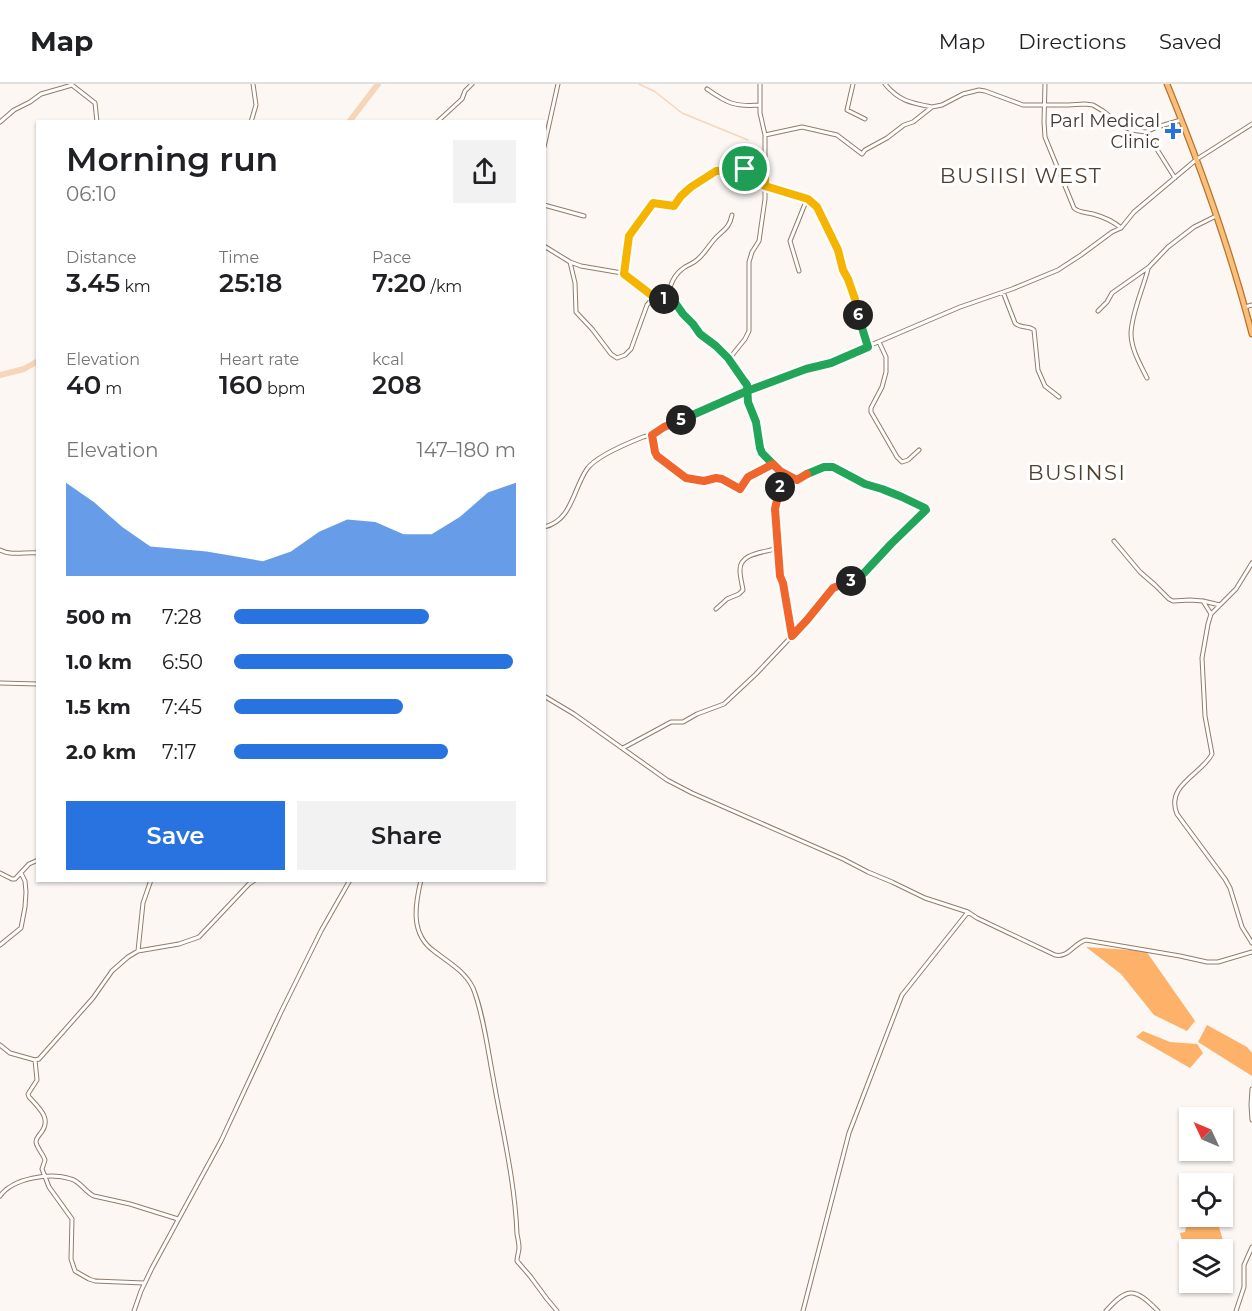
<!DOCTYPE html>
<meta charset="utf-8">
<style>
:root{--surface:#fff;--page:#f2f2f2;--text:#202124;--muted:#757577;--line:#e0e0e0;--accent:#2873df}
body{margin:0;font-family:Montserrat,sans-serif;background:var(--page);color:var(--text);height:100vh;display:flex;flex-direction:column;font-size:22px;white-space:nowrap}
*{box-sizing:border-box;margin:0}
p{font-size:20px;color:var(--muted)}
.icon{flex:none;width:33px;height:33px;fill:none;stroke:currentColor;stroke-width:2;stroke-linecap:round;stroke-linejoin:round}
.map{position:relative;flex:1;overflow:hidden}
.panel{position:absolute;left:36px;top:36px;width:510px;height:762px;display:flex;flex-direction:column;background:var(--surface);border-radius:0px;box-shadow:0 2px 4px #0004}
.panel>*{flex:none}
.needle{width:39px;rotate:314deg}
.tools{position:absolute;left:1179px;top:1023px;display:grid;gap:12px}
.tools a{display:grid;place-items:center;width:54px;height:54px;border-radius:0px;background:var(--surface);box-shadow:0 2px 4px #0004;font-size:30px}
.pin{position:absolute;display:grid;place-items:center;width:51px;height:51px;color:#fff;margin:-26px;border:3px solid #fff;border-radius:50%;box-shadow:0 2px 6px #0007}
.km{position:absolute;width:30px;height:30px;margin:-15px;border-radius:50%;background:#222;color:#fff;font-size:16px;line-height:30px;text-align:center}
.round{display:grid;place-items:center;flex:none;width:63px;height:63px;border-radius:0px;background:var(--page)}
.summary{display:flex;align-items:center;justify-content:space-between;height:102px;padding:0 30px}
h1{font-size:33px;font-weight:600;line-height:45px}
.metrics{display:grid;grid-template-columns:repeat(3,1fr);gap:9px;height:102px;padding:6px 30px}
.metrics div{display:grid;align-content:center}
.metrics b{font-size:26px;font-weight:600}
.metrics small{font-size:16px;font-weight:400}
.metrics p{font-size:16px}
.chart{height:168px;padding:12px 30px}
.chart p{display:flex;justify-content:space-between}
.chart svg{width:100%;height:108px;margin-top:6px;fill:var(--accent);opacity:.7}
.button{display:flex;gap:12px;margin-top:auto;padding:12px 30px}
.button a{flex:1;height:69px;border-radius:0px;background:var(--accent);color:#fff;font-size:24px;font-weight:600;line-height:69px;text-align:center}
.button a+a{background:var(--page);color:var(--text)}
ul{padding:0 30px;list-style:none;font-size:20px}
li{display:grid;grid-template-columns:96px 72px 1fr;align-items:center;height:45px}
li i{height:15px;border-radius:8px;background:var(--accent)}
header{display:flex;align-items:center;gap:36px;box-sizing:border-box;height:84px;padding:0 30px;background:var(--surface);border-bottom:2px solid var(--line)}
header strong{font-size:28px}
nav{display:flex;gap:33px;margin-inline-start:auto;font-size:21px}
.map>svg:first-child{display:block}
.green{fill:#feb169}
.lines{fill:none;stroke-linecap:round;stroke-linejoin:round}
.stream{stroke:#f6d6ba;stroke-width:1.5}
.river{stroke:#f6d6ba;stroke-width:6}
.minor-casing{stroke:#927c68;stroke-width:5}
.major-casing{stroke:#b77429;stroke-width:7}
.minor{stroke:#fff;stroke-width:3}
.major{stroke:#fabf7d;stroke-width:4.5}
.split-1-casing{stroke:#fff;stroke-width:12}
.split-2-casing{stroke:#fff;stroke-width:12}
.split-3-casing{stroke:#fff;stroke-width:12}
.split-4-casing{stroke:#fff;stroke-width:12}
.split-5-casing{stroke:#fff;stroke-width:12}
.split-6-casing{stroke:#fff;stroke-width:12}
.split-7-casing{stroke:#fff;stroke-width:12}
.split-1{stroke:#f5b400;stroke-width:8}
.split-2{stroke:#22a559;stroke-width:8}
.split-3{stroke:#f0652b;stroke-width:8}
.split-4{stroke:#22a559;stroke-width:8}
.split-5{stroke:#f0652b;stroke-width:8}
.split-6{stroke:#22a559;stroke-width:8}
.split-7{stroke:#f5b400;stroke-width:8}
.poi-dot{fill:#2873df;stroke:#fff;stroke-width:2}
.labels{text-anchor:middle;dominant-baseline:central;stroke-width:6;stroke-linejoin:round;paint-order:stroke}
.poi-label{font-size:18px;fill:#41382f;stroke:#fff;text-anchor:end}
.quarter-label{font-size:21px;letter-spacing:1.5px;fill:#523e2c;stroke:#fff}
</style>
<header>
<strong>Map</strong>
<nav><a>Map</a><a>Directions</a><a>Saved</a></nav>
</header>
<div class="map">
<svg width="1252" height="1227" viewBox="0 0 1252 1227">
<rect width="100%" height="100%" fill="#fcf7f3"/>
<path class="green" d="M1086 863 1146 867 1195 937 1187 947 1154 931 1121 890Z
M1207 941 1247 963 1252 969V992L1198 958Z
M1143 947 1170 958 1197 960 1203 969 1190 984 1136 953Z
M1190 1133H1216L1223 1156 1219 1165H1184L1180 1149 1185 1148 1186 1143 1183 1140Z"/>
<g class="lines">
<path class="stream" d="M639 0 654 7 682 29 748 56"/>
<path class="river" d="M349 38 378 0
M0 291 24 285 38 277"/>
<defs>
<path id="minor" d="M853 0 847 26 865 35
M885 0C899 17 911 19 932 23
M1045 0 1044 38 1045 53 1074 124C1079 129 1086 128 1093 130 1104 133 1113 137 1121 144
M707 5C727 19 734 23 760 21
M0 38 14 26 30 18 41 10 72 1 95 19 97 38
M251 38 256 21 253 0
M437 38 462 15 465 7 472 0
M1146 48 1157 43 1181 36
M765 51 802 43 837 51 862 70 865 66 887 54 904 41 913 38 932 23 942 21 963 10 979 6 985 7 1023 21H1068L1085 20 1093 21 1103 27 1122 42 1131 46 1146 48 1175 94
M544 63 558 0
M765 102 808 115 818 126 827 145 838 166 842 183 848 195 854 212 856 227 868 263
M544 121 584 132
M544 162 570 178 581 182 622 189 654 213 659 215H668L676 220 683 229 693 240 700 251 716 262 728 274 744 297 747 301 748 318 756 338 760 364 762 369 780 387 797 396 824 383H833L865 400 882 405 902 413 926 426 861 492 849 499 833 504 807 536 756 590 724 620 697 630 683 638H671L623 664
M570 178 575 199 576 228 592 245 611 270 617 274 625 271 631 265 647 221 654 213
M799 187 790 157 807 115
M624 189 629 152 652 120C659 117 666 123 674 122L681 112 691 103 716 87 739 86H765
M1003 208 1015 239C1021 245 1029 241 1034 246L1038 286 1045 302 1059 313
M668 215C669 203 674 190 685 183 690 180 694 179 698 175 704 170 708 163 713 157 722 146 729 146 732 131
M1245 223 1252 221
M1098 227 1107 218 1112 209 1149 183 1168 163 1194 143 1216 132
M879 258 886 273V288L882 303 871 324V328L897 373 902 378 908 376 919 366
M729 275 745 255 749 247V178L752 168 759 157 765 115V51L760 29V0
M1147 294C1140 280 1131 265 1131 249 1132 228 1143 205 1148 185
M652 351 657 372 661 376 668 379 682 392 703 397 716 394 722 395 740 405 748 393 773 380
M781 388C783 402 774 413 775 426 776 448 778 470 780 492L783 499 792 552
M544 443C572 437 573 405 587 385 596 372 628 359 643 353 646 352 649 352 652 351 656 349 660 346 664 343L747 307 806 285 831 278 960 223 1012 205 1058 186 1081 171 1112 148 1121 144 1134 128 1197 75 1252 40
M1114 457 1140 488 1155 501 1169 515 1173 517 1190 516 1203 517 1220 521
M0 466C12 472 24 468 38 469
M1252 479 1236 505 1211 530 1208 540 1202 574 1205 632 1212 670C1202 690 1165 701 1177 730L1225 795 1230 804 1242 843 1252 859
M1203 517 1211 530
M716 525 727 515 739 510 743 506C742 499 740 493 740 487 739 468 765 469 778 464
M0 599 38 600
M544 612 574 630 667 696 692 709 843 775 868 788 892 798 925 814 968 828 977 834 1055 871C1069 874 1074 859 1086 856L1180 872 1207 878H1218L1252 868
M0 789 12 795H15L29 780 38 776
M421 796C415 821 410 850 434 867 448 878 465 887 473 904 483 928 488 967 493 993 502 1045 515 1097 517 1150 518 1155 519 1159 519 1164 519 1168 517 1172 517 1177L530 1192 547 1215 557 1227
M0 861 21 844 25 823 26 808 25 797 21 789
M138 867 143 819 151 796
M0 961 10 969 35 976 39 975 93 914 112 887 128 873 138 867 179 860 199 853 249 800 255 796
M35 976 37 996 28 1010 29 1013C39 1024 53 1035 40 1050 38 1053 36 1054 36 1058 37 1064 43 1070 45 1076L42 1085 49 1103 72 1135 71 1175 75 1187 89 1195 95 1197 144 1199
M1252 1005 1251 1021 1252 1036
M0 1112C13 1094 50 1088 71 1095 80 1097 85 1108 94 1112L130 1120 178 1135
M134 1227 141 1207 152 1184 221 1057 281 928 321 847 350 796
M803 1227 849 1049 902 911 968 828
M1106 1227C1128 1202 1135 1204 1158 1227
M1236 1227 1244 1203V1181L1252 1163"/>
<path id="major" d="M1167 0C1200 81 1230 165 1252 250"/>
</defs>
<use href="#minor" class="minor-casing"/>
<use href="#major" class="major-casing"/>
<use href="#minor" class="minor"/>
<use href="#major" class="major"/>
</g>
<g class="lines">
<defs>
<path id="split-1" d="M664 215 654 213 624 190 629 152 653 119 674 122 681 112 691 103 716 87 745 85"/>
<path id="split-2" d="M664 215 671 216 676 220 683 230 693 240 700 250 716 262 728 274 744 297 747 301 748 318 756 338 760 364 762 369 780 387V403"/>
<path id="split-3" d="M780 403 775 425 780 492 783 499 792 552 807 536 833 504 851 497"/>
<path id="split-4" d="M807 390 824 383H833L865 400 882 405 902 413 925 424 926 426 891 460 864 489 851 497"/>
<path id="split-5" d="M681 336 664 343 652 351 655 368 657 372 686 394 704 397 716 394 722 395 740 405 748 393 773 380 780 387 797 396 807 390"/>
<path id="split-6" d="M681 336 747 307 806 285 831 279 868 263 858 231"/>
<path id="split-7" d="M745 85 765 86V102L808 115 817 123 838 166 843 186 848 195 855 215 858 231"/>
</defs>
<use href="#split-1" class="split-1-casing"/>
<use href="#split-2" class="split-2-casing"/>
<use href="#split-3" class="split-3-casing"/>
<use href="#split-4" class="split-4-casing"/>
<use href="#split-5" class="split-5-casing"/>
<use href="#split-6" class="split-6-casing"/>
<use href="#split-7" class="split-7-casing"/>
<use href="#split-1" class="split-1"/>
<use href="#split-2" class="split-2"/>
<use href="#split-3" class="split-3"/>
<use href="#split-4" class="split-4"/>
<use href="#split-5" class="split-5"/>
<use href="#split-6" class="split-6"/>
<use href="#split-7" class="split-7"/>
</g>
<path class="poi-dot" d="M1170 38h6v6h6v6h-6v6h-6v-6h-6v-6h6z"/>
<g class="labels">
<g class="poi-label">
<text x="1160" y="37">Parl Medical<tspan x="1160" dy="21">Clinic</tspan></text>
</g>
<g class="quarter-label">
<text x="1021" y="91">BUSIISI WEST</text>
<text x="1077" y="388">BUSINSI</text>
</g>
</g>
</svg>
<div class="tools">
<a><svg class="needle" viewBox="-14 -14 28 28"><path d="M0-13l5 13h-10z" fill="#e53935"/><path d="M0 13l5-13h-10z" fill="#757577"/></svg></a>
<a><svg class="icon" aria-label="locate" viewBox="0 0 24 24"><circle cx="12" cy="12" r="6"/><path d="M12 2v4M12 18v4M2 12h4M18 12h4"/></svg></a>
<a><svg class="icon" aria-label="layers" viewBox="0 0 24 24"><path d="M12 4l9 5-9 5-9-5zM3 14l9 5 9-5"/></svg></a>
</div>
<div class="pin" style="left:745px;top:85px;background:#1e9e55"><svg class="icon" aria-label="arrive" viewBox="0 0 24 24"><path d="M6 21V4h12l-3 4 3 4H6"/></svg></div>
<b class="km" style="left:664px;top:215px">1</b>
<b class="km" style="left:780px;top:403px">2</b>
<b class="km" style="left:851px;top:497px">3</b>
<b class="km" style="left:681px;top:336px">5</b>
<b class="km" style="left:858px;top:231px">6</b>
<section class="panel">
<div class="summary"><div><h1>Morning run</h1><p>06:10</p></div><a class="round"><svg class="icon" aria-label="share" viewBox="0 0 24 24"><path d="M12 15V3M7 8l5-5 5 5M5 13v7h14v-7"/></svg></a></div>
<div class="metrics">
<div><p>Distance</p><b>3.45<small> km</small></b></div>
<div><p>Time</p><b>25:18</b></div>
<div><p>Pace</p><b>7:20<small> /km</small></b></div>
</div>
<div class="metrics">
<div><p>Elevation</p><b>40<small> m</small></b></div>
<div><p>Heart rate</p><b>160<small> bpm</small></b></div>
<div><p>kcal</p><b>208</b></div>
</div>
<div class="chart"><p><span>Elevation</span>147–180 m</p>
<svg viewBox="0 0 160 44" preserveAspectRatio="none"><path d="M0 44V6L10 14L20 24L30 32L40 33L50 34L60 36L70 38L80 34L90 26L100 21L110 22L120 27L130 27L140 20L150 10L160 6V44z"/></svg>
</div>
<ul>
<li><b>500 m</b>7:28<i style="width:69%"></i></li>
<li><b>1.0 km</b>6:50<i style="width:99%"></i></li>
<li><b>1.5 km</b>7:45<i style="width:60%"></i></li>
<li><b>2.0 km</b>7:17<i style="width:76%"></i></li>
</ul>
<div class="button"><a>Save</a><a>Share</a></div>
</section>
</div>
